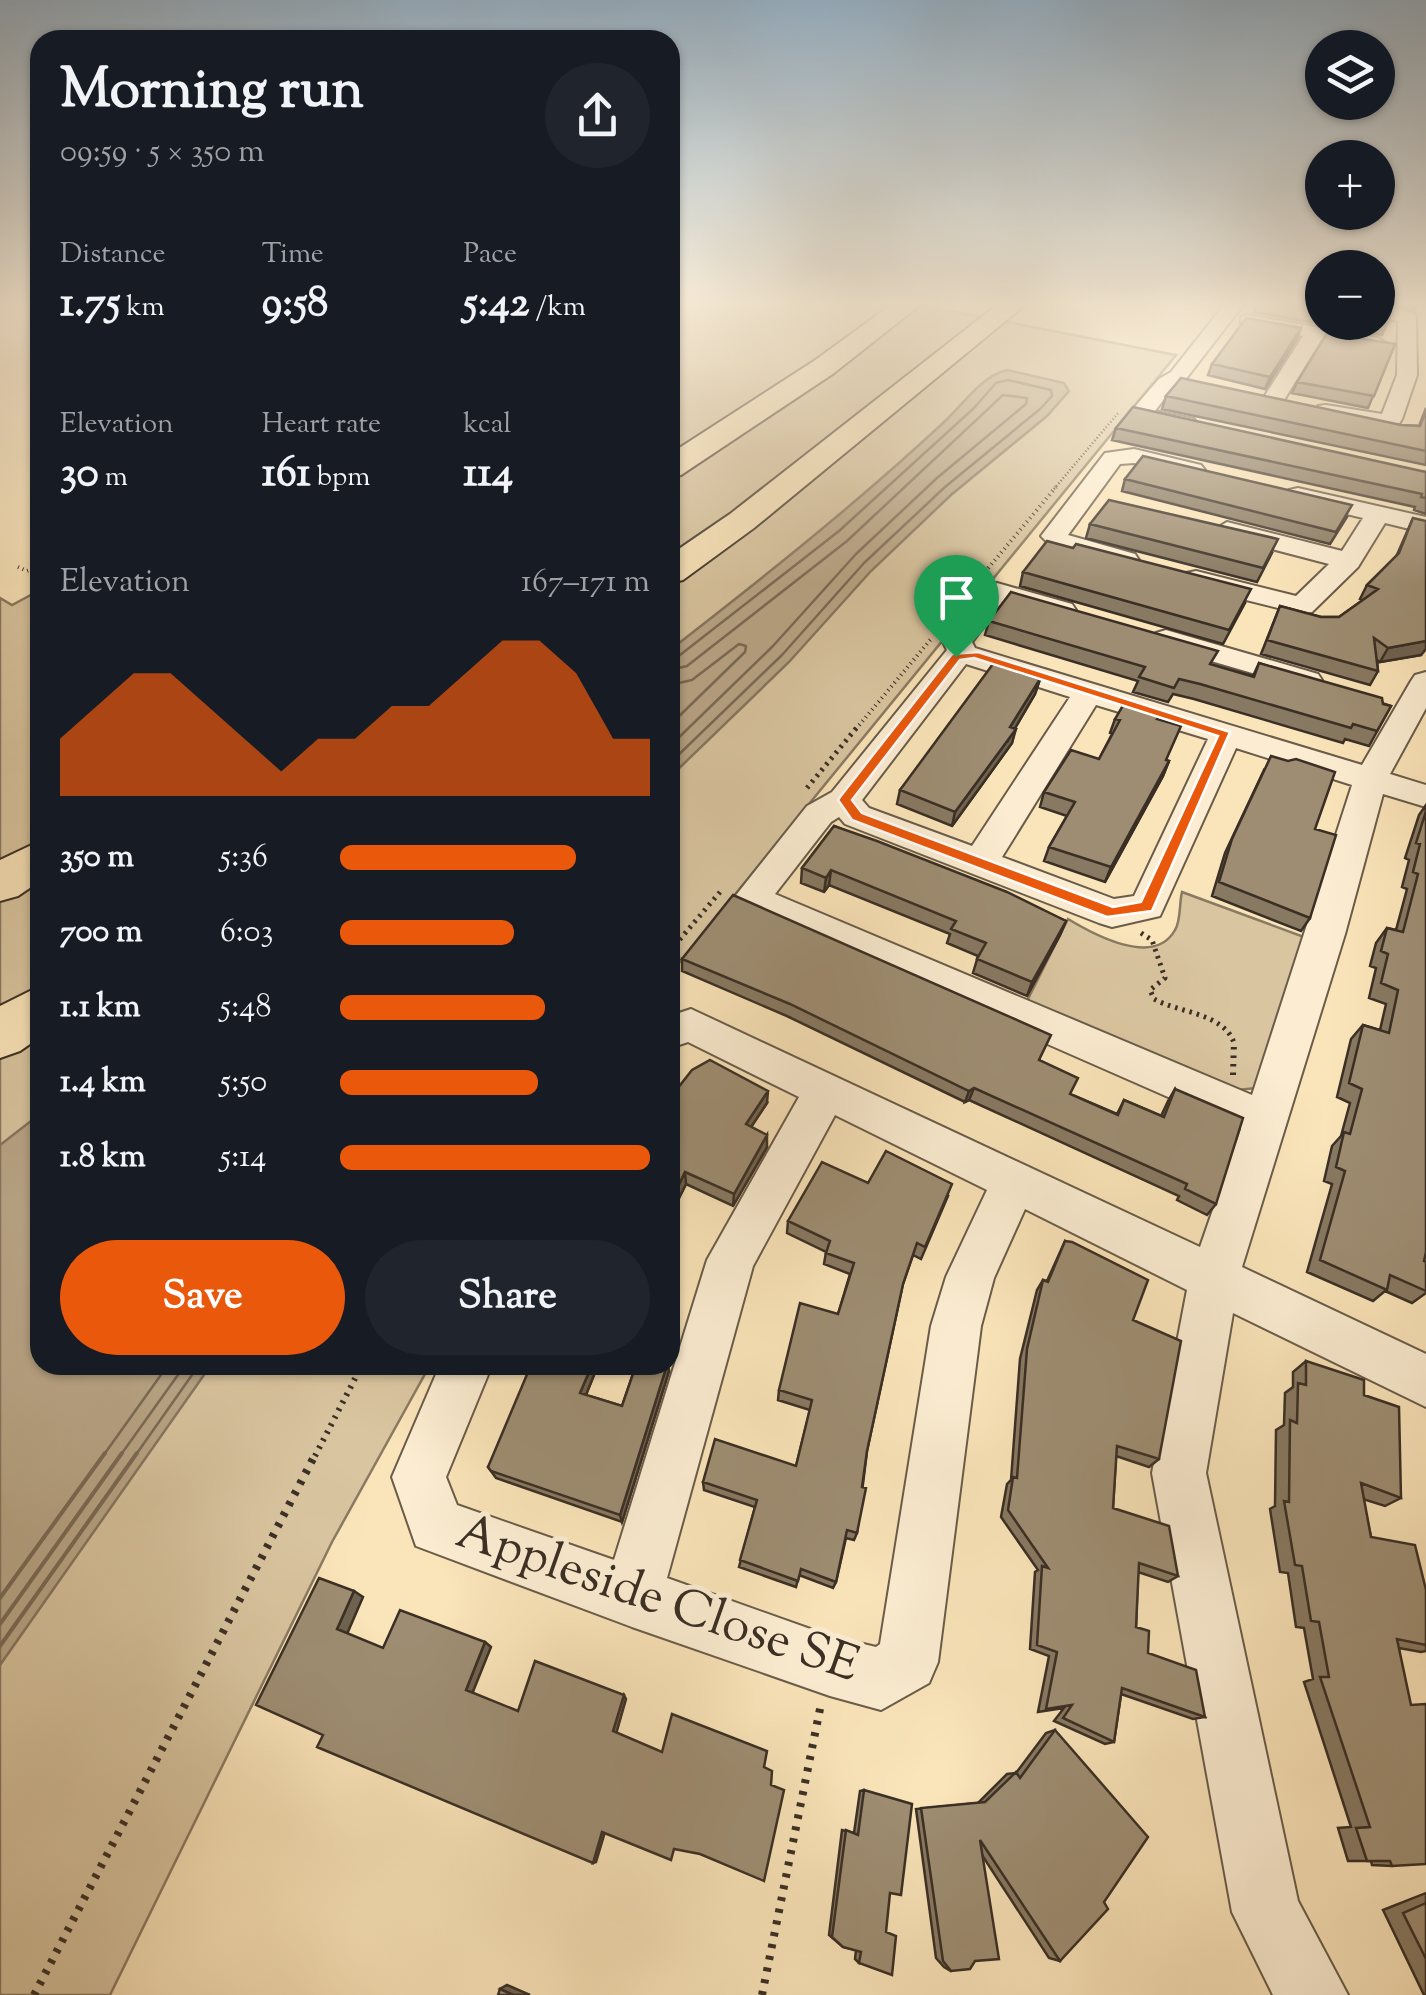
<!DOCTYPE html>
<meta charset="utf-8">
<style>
:root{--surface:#171b24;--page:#20242c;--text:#f1f3f6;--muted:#9ea1a6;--accent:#ea580c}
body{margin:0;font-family:"Sorts Mill Goudy",serif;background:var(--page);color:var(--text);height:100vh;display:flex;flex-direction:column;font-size:38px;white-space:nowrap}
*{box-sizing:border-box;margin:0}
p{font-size:32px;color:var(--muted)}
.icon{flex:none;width:55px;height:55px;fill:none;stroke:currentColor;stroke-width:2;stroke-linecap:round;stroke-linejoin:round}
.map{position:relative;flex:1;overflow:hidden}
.panel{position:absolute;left:30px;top:30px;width:650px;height:1345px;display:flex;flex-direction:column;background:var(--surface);border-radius:30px;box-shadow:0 2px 8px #0004}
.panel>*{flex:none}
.buttons{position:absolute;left:1305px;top:30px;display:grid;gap:20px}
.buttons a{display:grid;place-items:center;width:90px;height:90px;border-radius:50%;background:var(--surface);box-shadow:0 2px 8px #0004;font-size:50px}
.pin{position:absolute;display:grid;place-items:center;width:85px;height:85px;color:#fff;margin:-102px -42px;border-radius:50% 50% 50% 0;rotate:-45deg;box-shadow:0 0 10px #0007}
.pin .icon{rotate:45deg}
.round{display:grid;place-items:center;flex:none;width:105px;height:105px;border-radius:52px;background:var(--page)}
.head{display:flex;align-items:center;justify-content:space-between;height:170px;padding:0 30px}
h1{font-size:55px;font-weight:800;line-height:75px}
.stats{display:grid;grid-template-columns:repeat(3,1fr);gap:15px;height:170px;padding:10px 30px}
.stats div{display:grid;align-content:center}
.stats b{font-size:42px;font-weight:800}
.stats small{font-size:28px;font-weight:400}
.stats p{font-size:28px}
.chart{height:280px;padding:20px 30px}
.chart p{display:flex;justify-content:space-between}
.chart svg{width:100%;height:180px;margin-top:10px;fill:var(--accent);opacity:.7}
.primary-button{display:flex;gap:20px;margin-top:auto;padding:20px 30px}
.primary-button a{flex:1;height:115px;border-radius:60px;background:var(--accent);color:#fff;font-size:40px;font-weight:800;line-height:115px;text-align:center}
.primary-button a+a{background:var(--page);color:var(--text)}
ul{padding:0 30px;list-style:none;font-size:32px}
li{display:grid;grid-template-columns:160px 120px 1fr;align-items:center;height:75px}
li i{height:25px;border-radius:12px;background:var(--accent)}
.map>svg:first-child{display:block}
.green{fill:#d9c5a0;stroke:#8a7a62;stroke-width:2.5}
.water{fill:#b9a687;stroke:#867660;stroke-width:2.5}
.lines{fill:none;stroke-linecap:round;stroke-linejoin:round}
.shore-far1{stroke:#7a6a56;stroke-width:2.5}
.shore{stroke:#7a6a56;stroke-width:4}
.minor-casing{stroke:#6a5c4a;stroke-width:4}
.highway-casing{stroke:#3a2f25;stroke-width:4}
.path-far4{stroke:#3a2f25;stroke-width:2.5;stroke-dasharray:1 2.5;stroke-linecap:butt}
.path-far3{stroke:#3a2f25;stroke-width:4;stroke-dasharray:1 4;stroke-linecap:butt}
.path-far2{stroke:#3a2f25;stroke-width:5;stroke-dasharray:2.5 5;stroke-linecap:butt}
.path-far1{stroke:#3a2f25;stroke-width:6;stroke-dasharray:2.5 6;stroke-linecap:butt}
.path{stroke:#3a2f25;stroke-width:8;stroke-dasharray:4 8;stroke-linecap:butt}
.minor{fill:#fcedd2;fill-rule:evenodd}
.highway{fill:#fae4b9;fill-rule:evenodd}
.wall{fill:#887962;stroke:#3a2f25;stroke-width:2.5}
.shaded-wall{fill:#6f6350;stroke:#3a2f25;stroke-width:2.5}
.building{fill:#9e8d72;stroke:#3a2f25;stroke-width:2.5}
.route{fill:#ea580c;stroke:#fff;stroke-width:2.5;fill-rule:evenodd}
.labels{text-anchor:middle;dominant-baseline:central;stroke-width:10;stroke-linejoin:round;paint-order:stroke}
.near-street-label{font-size:50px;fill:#3a2f25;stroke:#fcedd2}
</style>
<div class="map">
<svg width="1426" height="1995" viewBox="0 0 1426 1995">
<rect width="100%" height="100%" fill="#fae4b9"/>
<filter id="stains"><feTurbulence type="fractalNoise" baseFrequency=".002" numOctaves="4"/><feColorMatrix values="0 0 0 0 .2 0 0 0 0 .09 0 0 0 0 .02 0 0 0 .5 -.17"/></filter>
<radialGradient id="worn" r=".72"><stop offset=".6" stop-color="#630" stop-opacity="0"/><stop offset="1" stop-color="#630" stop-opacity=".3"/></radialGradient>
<path class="green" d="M670 305H920L1176 355 670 974Z
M40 590V1365H430L332 1542 110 1995H0V598L12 605Z
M1182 892 1304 937 1256 1088 1237 1090 1026 1003 1068 919C1093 934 1154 968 1175 930 1181 921 1179 904 1182 892Z"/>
<path class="water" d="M1007 370 1064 383 1069 391 1047 416 951 495 871 571 789 662 670 777V650C764 577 856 504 943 423 963 405 981 376 1007 370Z
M40 1114V1365H211L0 1665V1145Z"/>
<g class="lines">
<path class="shore-far1" d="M670 657 680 655 839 531 974 408 996 383 1008 380 1051 390 1052 396 1040 409 945 487 864 563 782 655 670 763
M670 670 687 666 847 541 1003 395 1027 398 1026 404 937 478 856 554 773 646 670 746
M670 685 692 680 739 644 746 646 745 652 670 725
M103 1456 168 1365
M120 1456 185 1365
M135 1456 199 1365"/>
<path class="shore" d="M0 1598 105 1453
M0 1624 122 1453
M0 1646 137 1453"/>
<defs>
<path id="minor" d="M1224 305H1243L1185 380 1173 387 1155 411 1194 419 1197 424 1194 429 1186 431 1133 419 1130 414 1133 409 1159 379 1171 372Z
M1378 306 1414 313 1416 317 1417 375 1402 419 1399 424 1377 428 1318 416 1315 411 1318 406 1326 405 1382 414 1397 375 1398 321 1378 317Z
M1248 315 1378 338 1388 344 1378 350 1321 340 1281 405 1273 406 1262 400 1303 336 1241 325V317Z
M1134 449 1201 465 1205 470 1193 477 1134 463 1120 464 1068 535 1135 554 1139 560 1135 566 1126 568 1053 548 1041 536 1105 453Z
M1298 488 1426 517V533L1385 523 1358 567 1312 612 1302 614 1186 585 1183 579 1186 573 1196 571 1296 596 1329 564 1218 535 1214 530 1227 522 1342 551 1363 518 1289 500 1286 495 1289 490Z
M997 583 1072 604 1076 610 1062 618 1003 601 972 642 975 648 1362 765 1411 681 1415 675 1426 672V708L1390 774 1426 785V807L1383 794 1345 934 1242 1267 1426 1354V1407L1233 1313 1206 1473 1298 1901 1348 1995H1273L1232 1912 1152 1473 1187 1290 1025 1209 994 1278 981 1326 938 1662 929 1683 881 1710 830 1696 632 1627 416 1546 392 1477 440 1365H492L446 1477 457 1505 614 1560 707 1260 799 1097 688 1042 670 1048V1016L691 1009 1200 1247 1241 1129 738 908 733 899 807 806 832 792 947 650 943 642 947 636 987 585ZM966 664 1070 697 972 846 869 808 862 800ZM1096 705 1208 739 1134 896 1114 899 1002 857ZM1236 748 1352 785 1252 1095 775 894 831 822 839 817 845 824 1099 923 1112 927 1160 916ZM835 1115 987 1190 946 1277 931 1326 880 1644 876 1647 830 1636 667 1578 753 1266Z
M1166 630 1318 674 1322 680 1318 686 1307 689 1156 645 1152 639 1156 633Z"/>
<path id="highway" d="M891 305H920L834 373 681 475 670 478V454L814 361Z
M997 305H1025L754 528 683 580 670 583V555L730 514Z
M40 841V881L18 896 0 901V860Z
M40 986V1037L20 1051 0 1058V1006Z"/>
</defs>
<use href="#minor" class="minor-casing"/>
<use href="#highway" class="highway-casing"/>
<path class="path-far4" d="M1054 489 1119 412"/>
<path class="path-far3" d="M18 567 27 571 40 566
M985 572 1056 487
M856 729 931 639"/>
<path class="path-far2" d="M807 788 858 726
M1141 933 1152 940 1165 978 1150 990 1154 999C1179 1013 1224 1013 1234 1043
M670 951 720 892"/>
<path class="path-far1" d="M1233 1075 1234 1041
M315 1456 362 1365"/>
<path class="path" d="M34 1995 316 1453
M762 1995 821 1704"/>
<use href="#minor" class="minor"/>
<use href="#highway" class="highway"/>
</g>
<path class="wall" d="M1257 305H1322V322H1378V305L1380 308 1393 311 1382 335 1254 312Z
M1385 305H1418L1416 309Z
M1301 328 1297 339 1265 389 1208 375 1212 364Z
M1395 344 1368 408 1292 393 1297 382Z
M1166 396 1401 425 1419 426 1426 408V465L1162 409Z
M1116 428 1426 472V514L1414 510 1415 507 1112 440Z
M1125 479 1347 517 1330 544 1122 491Z
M1413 518 1421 655 1380 662 1377 660 1378 671 1370 685 1261 654 1280 606 1321 617H1339L1363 600 1360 599 1367 585 1396 557Z
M1090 524 1272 553 1257 582 1086 538Z
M1073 548 1245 603 1223 644 1020 586 1023 572Z
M989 621 1212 665 1253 676 1259 663 1391 706 1369 746 1345 739 1343 743 1194 699 1173 694 1168 702 1133 692 1138 681 985 635Z
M1040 679 1035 694 1015 728 1012 743 952 826 897 804 900 790Z
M1161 712 1158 719 1166 760 1169 761 1163 776 1105 882 1044 861 1049 847 1067 816 1040 807 1044 792 1099 759 1112 734 1110 733 1115 719Z
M1264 770 1315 829 1310 918 1301 931 1212 896 1225 853Z
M1426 805V1252L1424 1261 1426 1262V1293L1412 1303 1385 1291 1373 1301 1307 1272 1332 1184 1324 1181 1332 1146 1341 1136 1350 1103 1337 1097 1351 1039 1363 1025 1380 1030 1386 1004 1369 998 1376 968 1370 966 1376 943 1387 928 1396 930 1407 889 1402 887 1409 860 1405 858 1419 815Z
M834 826 1066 921 1060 935 1027 996 973 973 978 956 947 943 950 934 829 885 824 892 801 883 802 868Z
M682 959 1040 1060 1070 1094 1117 1114 1124 1100 1161 1116 1168 1101 1175 1089 1216 1204 1207 1215 1177 1200 1179 1196 969 1100 965 1102 789 1017 682 971Z
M670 1098 767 1103 751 1127 767 1147 733 1206 686 1184 670 1216Z
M868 1183 948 1196 921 1259 913 1255 903 1284 867 1451 857 1533 854 1540 846 1538 836 1582 833 1588 799 1575 796 1587 739 1567 755 1507 704 1490 703 1482 796 1466 810 1410 778 1400 779 1390 838 1314 850 1274 824 1264 826 1252 787 1233 788 1221Z
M1065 1241 1133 1320 1159 1459 1149 1467 1116 1456 1113 1508 1178 1576 1168 1582 1138 1572 1136 1627 1148 1653 1205 1717 1193 1719 1121 1694 1114 1742 1105 1744 1054 1721 1064 1708 1038 1712 1049 1656 1030 1649 1035 1572 1038 1570 1001 1517 1007 1484 1011 1480 1020 1359 1037 1290 1043 1280 1047 1281Z
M1306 1361 1364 1395 1401 1498 1385 1506 1363 1499 1371 1537 1426 1590V1651L1421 1652 1399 1648 1392 1866 1372 1865 1371 1861H1348L1338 1828 1351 1827 1304 1682 1313 1679 1304 1628 1296 1627 1288 1573 1280 1572 1270 1509 1275 1506 1276 1430 1284 1425 1285 1393 1293 1387V1372Z
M598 1365 586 1395 622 1406 636 1365H668L669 1371 622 1522 496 1478 488 1467Z
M1055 1730 1060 1961 1049 1958 982 1855 975 1961 951 1971 944 1967 936 1958 916 1809 978 1803 1007 1774 1016 1773 1046 1733Z
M864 1790 890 1893 859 1963 855 1959 856 1950 843 1947 829 1935 842 1830 854 1833 860 1791Z
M1426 1893V1995H1424L1383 1910Z"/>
<path class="shaded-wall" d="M1301 328 1297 339 1265 389 1270 377Z
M1426 641V649L1421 655 1380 662 1388 648Z
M1040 679 1035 694 1007 742 1010 727Z
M1016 729 1012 743 952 826 955 812Z
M1169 761 1163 776 1105 882 1111 867Z
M831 870 829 885 824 892 826 878Z
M1066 921 1060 935 1027 996 1032 982Z
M974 1088 969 1100 965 1102 969 1091Z
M768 1091 767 1103 745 1136 746 1124Z
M767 1135V1147L733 1206 734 1194Z
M685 1172 686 1184 670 1216V1203Z
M592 1365H598L583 1402 580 1393Z
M667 1365 669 1371 622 1522 620 1515Z
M354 1591 363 1597 347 1634 337 1629Z
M485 1642 491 1647 472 1694 466 1690Z
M624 1695 626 1699 616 1734 613 1731Z
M602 1832H605L596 1862 593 1863Z
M507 1985 530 1995H513L500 1989Z"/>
<path class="building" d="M1285 305H1322V312Z
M1378 305H1380V308L1393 311 1387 323 1378 321Z
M1246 318 1301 328 1270 377 1212 364Z
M1327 333 1395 344 1374 396 1297 382Z
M1181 378 1401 425 1420 426 1426 411V451L1166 396Z
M1133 407 1426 472V498L1421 497 1422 494 1116 428Z
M1143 456 1352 505 1336 532 1125 479Z
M1109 500 1278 539 1263 568 1090 524Z
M1413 518 1426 521V641L1388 648 1374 638 1378 671 1267 640 1280 606 1321 617H1339L1378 589 1367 585 1399 553Z
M1047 541 1073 548 1076 544 1251 589 1229 630 1023 572Z
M1011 592 1218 651 1210 664 1254 677 1259 663 1382 698 1383 704 1391 706 1377 731 1353 724 1351 728 1200 684 1179 679 1174 688 1139 677 1145 667 989 621Z
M993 664 1040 679 1010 727 1016 729 955 812 900 790Z
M1125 702 1161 712 1157 719 1181 726 1166 760 1169 761 1111 867 1049 847 1075 802 1044 792 1071 750 1099 759 1120 720 1115 719Z
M1271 756 1288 761 1296 759 1335 772 1315 829 1336 835 1310 918 1219 882 1232 839Z
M1426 811V1252L1424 1261 1426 1262V1291L1390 1275 1387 1290 1320 1260 1345 1171 1336 1167 1344 1132 1350 1134 1362 1089 1349 1083 1363 1025 1389 1033 1398 990 1381 983 1388 954 1381 951 1387 928 1403 932 1418 874 1413 872 1420 844 1416 843Z
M834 826 877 841 1007 892 1066 921 1032 982 977 959 986 943 951 929 956 921 831 870 826 878 802 868Z
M733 895 1051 1035 1039 1060 1078 1078 1070 1094 1118 1115 1124 1100 1164 1117 1175 1089 1243 1118 1216 1204 1185 1189 1187 1184 974 1088 969 1091 790 1004 682 959Z
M710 1060 768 1091 746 1124 767 1135 734 1194 685 1172 670 1203V1098L692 1070Z
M886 1151 952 1184 925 1247 917 1243 903 1284 867 1451 862 1487 866 1488 857 1533 847 1530 836 1582 801 1569 798 1581 740 1560 757 1500 703 1482 715 1439 796 1466 812 1400 779 1390 800 1303 838 1314 854 1263 826 1253 830 1241 788 1221 822 1162 868 1183Z
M1065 1241 1072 1242 1148 1280 1133 1320 1181 1341 1159 1459 1117 1446 1113 1508 1169 1526 1178 1576 1139 1563 1136 1627 1149 1631 1148 1653 1196 1670 1205 1717 1122 1688 1114 1742 1063 1718 1072 1705 1046 1709 1057 1652 1037 1645 1042 1566 1048 1568 1008 1510 1013 1477 1017 1478 1027 1349 1043 1280 1048 1282Z
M1306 1361 1364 1380V1395L1399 1407 1401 1498 1361 1483 1371 1537 1415 1545 1426 1590V1645L1397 1639 1411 1705 1426 1704V1864L1392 1866 1390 1861H1367L1356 1828 1370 1827 1320 1677H1329L1319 1622 1311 1621 1302 1566 1295 1565 1284 1501 1289 1502 1290 1420 1297 1423 1298 1383 1306 1385Z
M531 1365H592L580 1393 622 1406 636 1365H667L620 1515 491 1471 488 1467Z
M319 1578 354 1591 337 1629 383 1648 400 1610 485 1642 466 1690 518 1711 535 1661 624 1695 613 1731 662 1752 672 1714 767 1751 764 1767 772 1771 771 1785 784 1790 764 1881 700 1854 674 1849 671 1860 602 1832 593 1863 317 1747 323 1735 256 1705Z
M1055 1730 1148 1837 1104 1902 1108 1909 1060 1961 980 1840 999 1959 975 1961 970 1969 951 1971 943 1961 921 1808 985 1802 1016 1772 1020 1778Z
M864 1790 912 1804 901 1895 890 1893 886 1932 896 1936 892 1975 859 1963 861 1952 843 1947 832 1937 846 1830 858 1835Z
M1426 1903V1959L1403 1913Z
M500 1989 513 1995H498Z"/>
<linearGradient id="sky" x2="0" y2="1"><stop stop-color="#95aec1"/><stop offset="0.52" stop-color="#fdf3e0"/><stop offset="1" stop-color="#fdf3e0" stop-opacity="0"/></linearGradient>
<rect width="1426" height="585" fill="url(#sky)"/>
<path class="route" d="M978 652 1230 732 1152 911 1107 917 852 820 838 800 840 797 952 654ZM974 658 1218 736 1141 902 1113 907 862 813 852 800 960 660Z"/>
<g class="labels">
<g class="near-street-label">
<text transform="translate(657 1601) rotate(19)">Appleside Close SE</text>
</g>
</g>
<rect width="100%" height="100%" filter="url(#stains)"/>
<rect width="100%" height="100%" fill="url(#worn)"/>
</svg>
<div class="buttons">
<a><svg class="icon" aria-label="layers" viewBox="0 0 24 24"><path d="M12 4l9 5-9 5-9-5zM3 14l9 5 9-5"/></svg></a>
<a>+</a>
<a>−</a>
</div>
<div class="pin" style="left:956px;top:657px;background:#1e9e55"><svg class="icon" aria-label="arrive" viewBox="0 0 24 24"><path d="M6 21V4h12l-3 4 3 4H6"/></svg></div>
<section class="panel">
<div class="head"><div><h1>Morning run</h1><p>09:59 · 5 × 350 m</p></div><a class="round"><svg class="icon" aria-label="share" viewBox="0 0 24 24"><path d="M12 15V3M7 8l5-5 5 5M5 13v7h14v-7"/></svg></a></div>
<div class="stats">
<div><p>Distance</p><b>1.75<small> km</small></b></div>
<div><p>Time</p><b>9:58</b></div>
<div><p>Pace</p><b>5:42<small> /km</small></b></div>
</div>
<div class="stats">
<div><p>Elevation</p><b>30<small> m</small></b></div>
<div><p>Heart rate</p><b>161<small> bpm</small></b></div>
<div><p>kcal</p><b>114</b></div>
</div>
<div class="chart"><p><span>Elevation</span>167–171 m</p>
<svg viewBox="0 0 160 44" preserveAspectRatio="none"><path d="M0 44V30L10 22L20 14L30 14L40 22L50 30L60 38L70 30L80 30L90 22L100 22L110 14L120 6L130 6L140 14L150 30L160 30V44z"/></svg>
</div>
<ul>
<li><b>350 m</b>5:36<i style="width:76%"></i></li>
<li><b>700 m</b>6:03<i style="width:56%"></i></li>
<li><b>1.1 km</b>5:48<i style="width:66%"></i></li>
<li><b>1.4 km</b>5:50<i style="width:64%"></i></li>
<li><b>1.8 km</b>5:14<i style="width:100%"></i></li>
</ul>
<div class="primary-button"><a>Save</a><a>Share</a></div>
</section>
</div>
